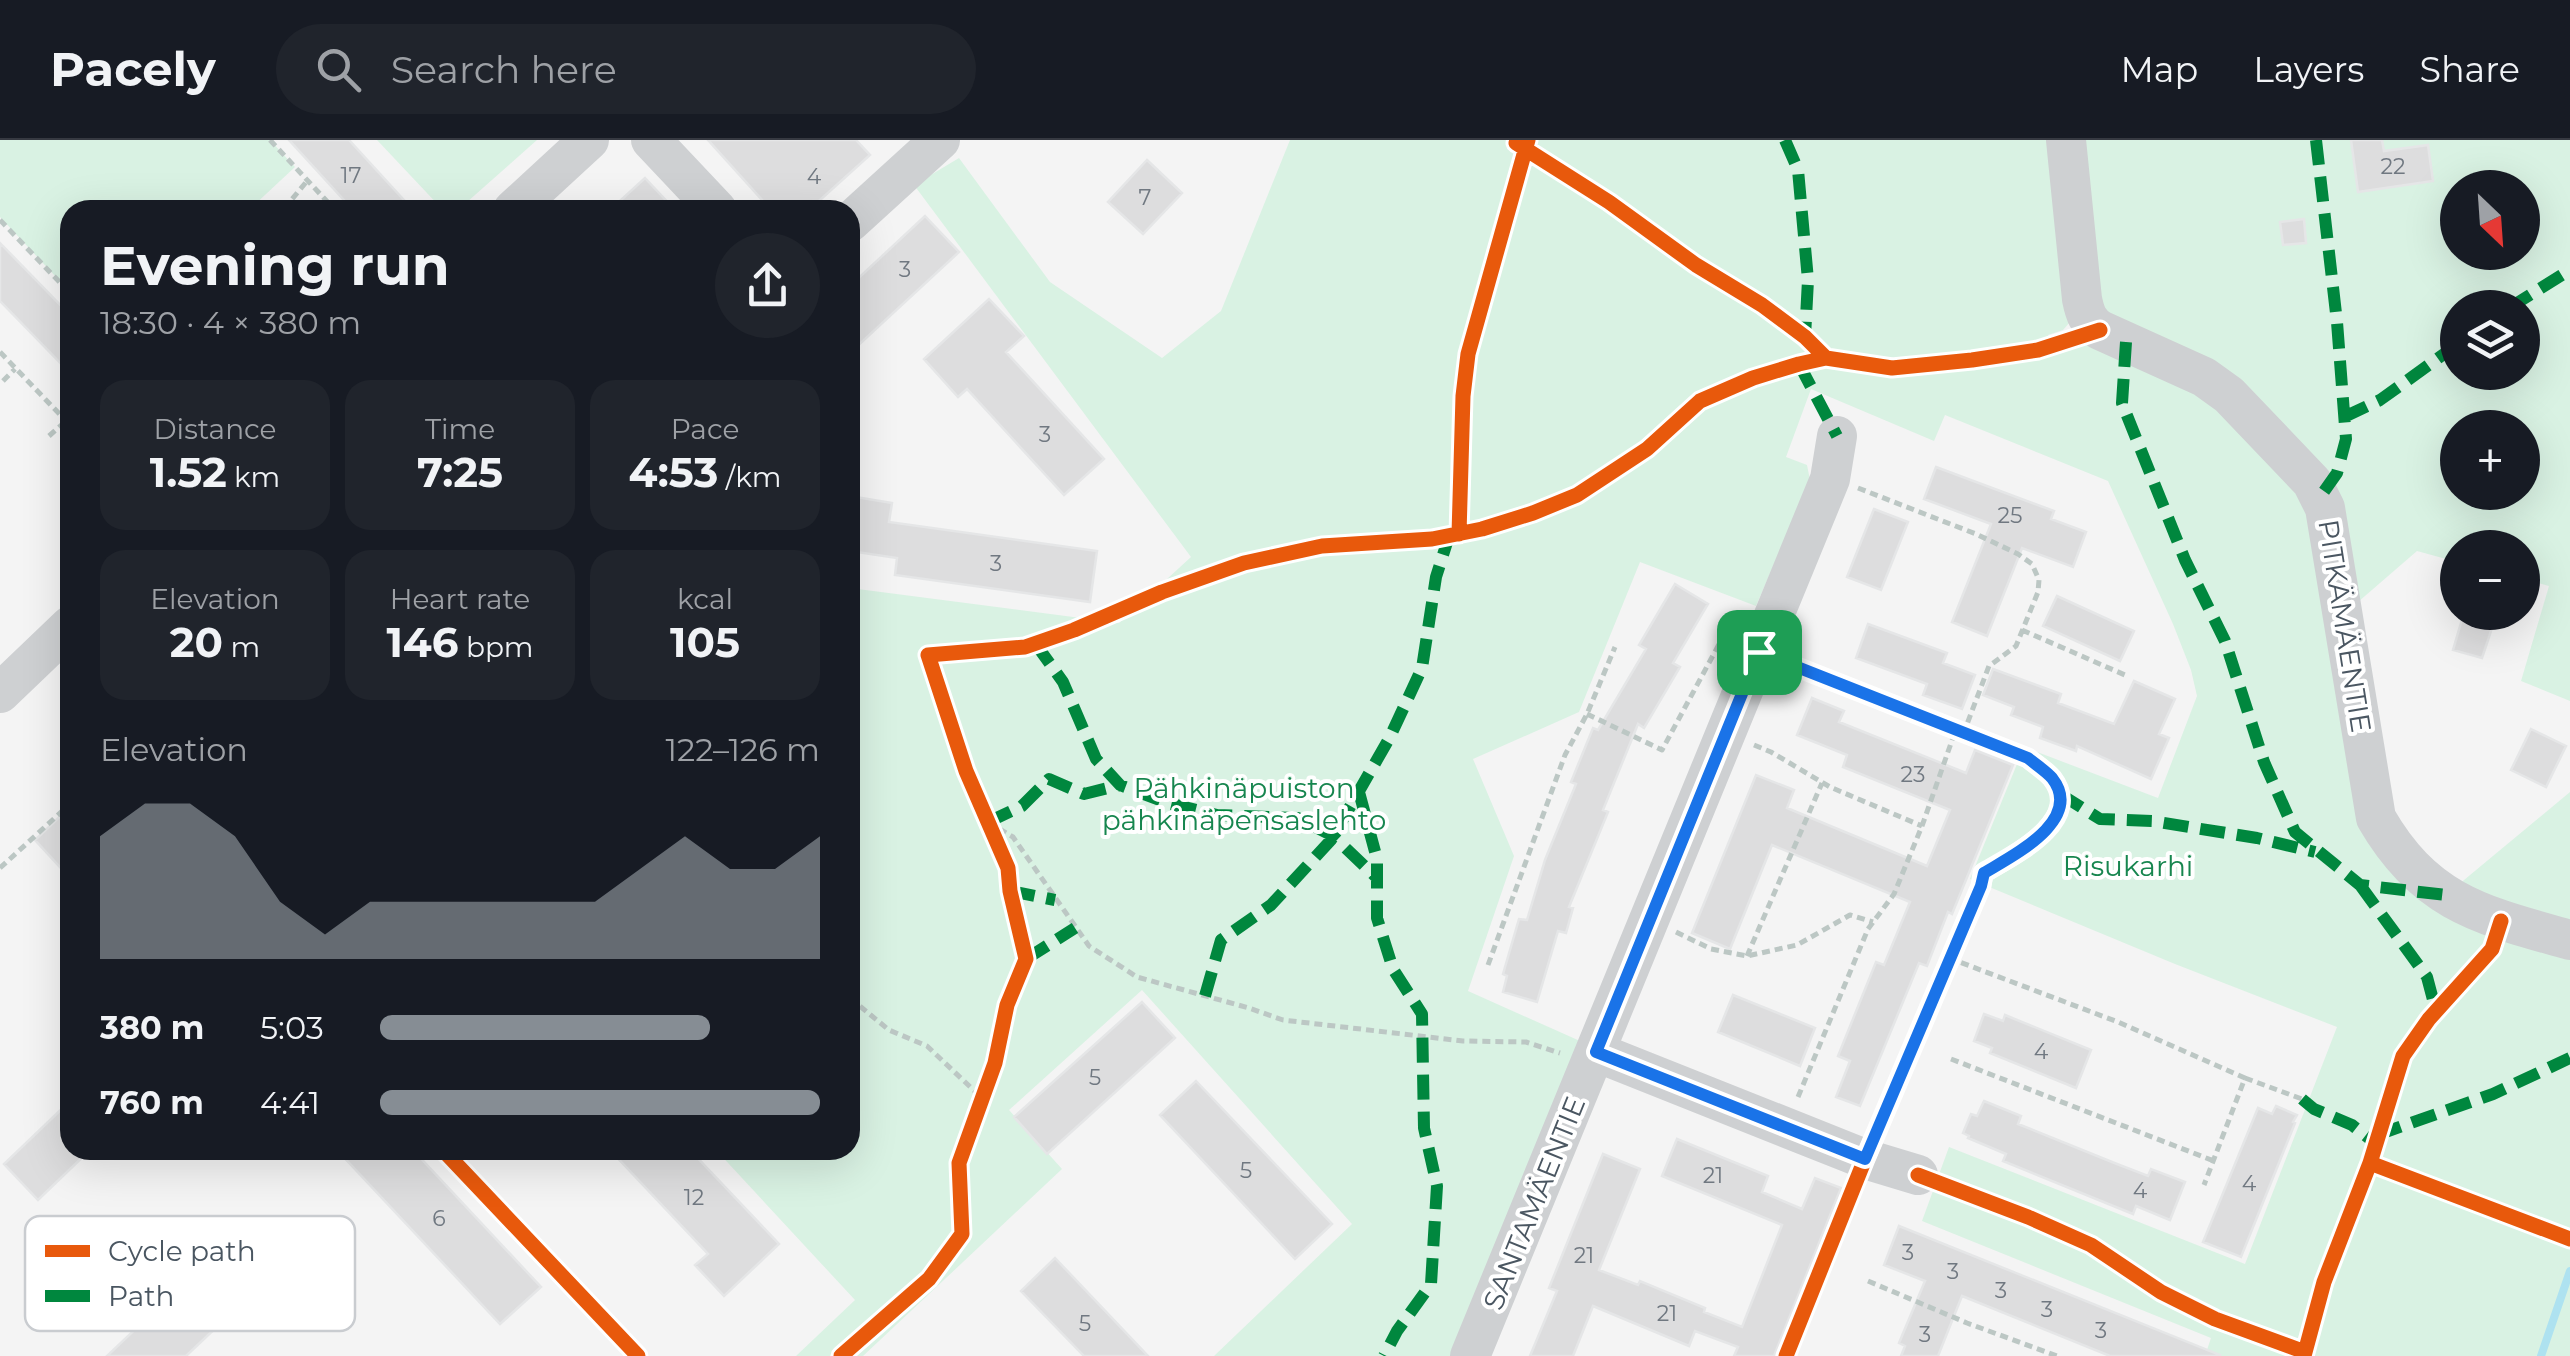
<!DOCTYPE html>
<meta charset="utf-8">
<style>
:root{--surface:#171b24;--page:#20242c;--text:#f1f3f6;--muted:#9ea1a6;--line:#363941;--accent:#868d94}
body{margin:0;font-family:Montserrat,sans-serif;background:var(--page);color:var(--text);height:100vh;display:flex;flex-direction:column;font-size:38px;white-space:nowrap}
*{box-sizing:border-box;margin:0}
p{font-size:32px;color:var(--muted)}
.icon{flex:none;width:55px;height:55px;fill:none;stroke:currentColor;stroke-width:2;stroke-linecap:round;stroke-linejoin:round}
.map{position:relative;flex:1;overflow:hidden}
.sheet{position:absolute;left:60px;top:60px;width:800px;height:960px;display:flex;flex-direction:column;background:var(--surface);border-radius:30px;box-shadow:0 10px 40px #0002}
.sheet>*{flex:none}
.needle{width:65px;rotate:155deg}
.fabs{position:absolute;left:2440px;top:30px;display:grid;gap:20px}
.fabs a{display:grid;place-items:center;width:100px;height:100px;border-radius:50%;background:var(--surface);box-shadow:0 10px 40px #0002;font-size:50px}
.pin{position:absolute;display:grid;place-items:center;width:85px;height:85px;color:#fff;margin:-42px;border-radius:20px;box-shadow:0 5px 15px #0006}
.round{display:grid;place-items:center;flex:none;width:105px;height:105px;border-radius:52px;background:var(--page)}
.headline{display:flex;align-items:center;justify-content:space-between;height:170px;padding:0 40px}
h1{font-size:55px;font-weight:700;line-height:75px}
.stats{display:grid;grid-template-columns:repeat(3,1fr);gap:15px;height:170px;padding:10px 40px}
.stats div{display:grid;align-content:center;border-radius:25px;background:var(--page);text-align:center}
.stats b{font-size:42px;font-weight:700}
.stats small{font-size:28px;font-weight:400}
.stats p{font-size:28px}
.chart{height:280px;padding:20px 40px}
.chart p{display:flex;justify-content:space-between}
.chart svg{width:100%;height:180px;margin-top:10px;fill:var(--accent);opacity:.7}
ul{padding:0 40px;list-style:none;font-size:32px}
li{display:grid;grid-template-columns:160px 120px 1fr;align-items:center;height:75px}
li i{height:25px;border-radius:12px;background:var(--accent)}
header{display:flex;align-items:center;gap:60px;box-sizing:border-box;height:140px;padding:0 50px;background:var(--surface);border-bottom:2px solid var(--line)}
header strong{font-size:48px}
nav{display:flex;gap:55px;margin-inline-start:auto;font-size:35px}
.search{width:700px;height:90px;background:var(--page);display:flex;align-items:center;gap:25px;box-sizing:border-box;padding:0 35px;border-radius:55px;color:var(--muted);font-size:38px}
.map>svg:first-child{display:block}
.green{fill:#d9f2e3;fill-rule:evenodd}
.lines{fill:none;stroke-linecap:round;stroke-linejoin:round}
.stream{stroke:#aee2f0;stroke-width:8}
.building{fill:#ddddde;stroke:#e5e6e7;stroke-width:2.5}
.path{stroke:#bcc7c4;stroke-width:5;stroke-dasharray:8 5;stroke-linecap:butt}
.minor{stroke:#ced0d2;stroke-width:40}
.quiet{stroke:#00873e;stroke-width:12;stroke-dasharray:25 12;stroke-linecap:butt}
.cycleway-casing{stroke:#fff;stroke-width:21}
.cycleway{stroke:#e8590c;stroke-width:15}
.route-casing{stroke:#fff;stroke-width:20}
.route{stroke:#1a73e8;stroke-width:12}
.labels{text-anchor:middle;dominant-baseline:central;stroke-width:8;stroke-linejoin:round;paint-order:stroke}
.number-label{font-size:22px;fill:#707881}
.street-label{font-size:28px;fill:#4a5661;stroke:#fff}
.park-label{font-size:28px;fill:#17864f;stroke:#fff}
.key{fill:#fff;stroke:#c9ccd0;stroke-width:2.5}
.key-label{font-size:28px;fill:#4a5661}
</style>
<header>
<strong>Pacely</strong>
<div class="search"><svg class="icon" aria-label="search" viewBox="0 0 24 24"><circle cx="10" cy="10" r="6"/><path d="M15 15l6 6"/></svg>Search here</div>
<nav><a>Map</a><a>Layers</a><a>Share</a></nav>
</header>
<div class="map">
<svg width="2570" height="1216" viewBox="0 0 2570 1216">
<rect width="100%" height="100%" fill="#f4f4f4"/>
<path class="green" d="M0 0H270L295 27 249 70H70V152L0 77Z
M377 0H537L458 70H443Z
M1290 0H2054L2071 181 2063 190 2048 195 2056 211 2082 202 2104 203 2110 182 2094 159 2082 0H2570V561L2521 541 2549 446 2523 439 2522 408H2458L2457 422 2417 411 2343 475 2376 678 2446 755 2570 652V1216H2205L2211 1198 1922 1081 1949 1007 2245 1124 2337 887 2175 824 1970 739 2024 607 2158 658 2197 556 2191 530 2173 484 2108 341 1945 275 1934 301 1811 249 1786 317 1807 325 1810 340 1756 466 1640 422 1579 572 1473 619 1514 716 1468 851 1580 901 1456 1216H1214L1352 1084 1142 850 1009 970 1062 1029 863 1216H796L855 1160 716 1010H850V448L1119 483 1191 417 914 45 959 18 1050 142 1162 218 1221 171ZM2458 48H2522V112H2458ZM2458 168H2522V232H2458ZM2458 288H2522V352H2458Z"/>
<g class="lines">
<path class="stream" d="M2541 1216 2570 1131"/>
</g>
<path class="building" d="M289 0H349L413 70H353Z
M708 0H856L870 15 809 70H771Z
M2351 0H2382L2384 11 2428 5 2433 41 2358 52Z
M1147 20 1182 53 1143 94 1108 62Z
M645 38 675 70H610Z
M925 76 959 112 850 213V146Z
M2304 79 2306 103 2283 105 2280 82Z
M0 103 70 175V233L0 161Z
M989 159 1024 196 1006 212 1104 319 1064 355 967 249 958 257 924 219Z
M1936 327 2054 371 2051 379 2086 392 2073 427 2022 408 1987 496 1952 482 1991 384 1924 359Z
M850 356 892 363 889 382 1097 411 1090 462 895 435 897 418 850 411Z
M1874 369 1908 382 1881 450 1847 437Z
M1675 444 1708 464 1673 523 1680 527 1644 588 1638 584 1603 670 1608 672 1569 767 1573 768 1566 793 1558 791 1537 862 1503 852 1507 836 1503 834 1519 779 1527 780 1545 720 1576 644 1571 642 1593 588 1598 590 1646 509 1639 505Z
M2057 456 2134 491 2120 521 2043 486Z
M2463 476 2493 485 2482 518 2453 510Z
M1868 484 1947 513 1943 523 1975 535 1962 569 1923 555 1927 544 1856 518Z
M1993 529 2061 554 2058 563 2114 584 2134 541 2175 559 2159 594 2169 598 2151 639 2077 606 2076 611 2040 598 2043 587 2011 575 2014 567 1983 555Z
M1812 558 1844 571 1839 582 1966 633 1975 610 2013 625 1952 774 1948 772 1927 826 1919 823 1860 966 1836 957 1850 921 1838 916 1876 822 1884 825 1910 762 1772 705 1730 809 1692 793 1756 635 1794 650 1787 668 1927 726 1950 670 1843 627 1847 615 1797 595Z
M2531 589 2566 606 2546 647 2511 630Z
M70 667V738L35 700Z
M1733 855 1815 888 1800 926 1718 892Z
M1142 862 1175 898 1047 1014 1014 977Z
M1984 874 2003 881 2005 875 2091 910 2076 948 1990 913 1992 908 1974 901Z
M1196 941 1332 1084 1295 1119 1160 975Z
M70 961V1010H90L38 1060 4 1024Z
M1984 961 2021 976 2018 984 2117 1024 2148 1036 2151 1029 2185 1042 2170 1080 2136 1066 2133 1074 2003 1021 2006 1014 1968 998 1969 996 1963 993 1971 974 1977 976Z
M2276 966 2297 975 2293 982 2295 983 2241 1117 2203 1102 2258 968 2272 974Z
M1677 999 1768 1036 1762 1052 1802 1069 1815 1038 1841 1048 1774 1216H1734L1738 1207 1695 1191 1689 1206 1593 1166 1573 1216H1530L1557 1151 1549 1148 1603 1014 1640 1029 1599 1130 1638 1145 1640 1141 1705 1168 1704 1172 1742 1187 1782 1085 1662 1036Z
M337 1010H413L541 1147 500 1184Z
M610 1010H690L779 1104 724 1156 695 1125 708 1114Z
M1899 1086 2220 1215V1216H2110L1962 1156 1938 1216H1901L1905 1206 1899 1203 1925 1141 1884 1125Z
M238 1092 275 1132 186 1216H107Z
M1055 1118 1148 1216H1084L1021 1151Z"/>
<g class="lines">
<path class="path" d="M270 0 335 70
M284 69 307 41
M0 80 70 153
M0 212 70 285
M3 241 15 229
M49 296 65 282
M1858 348 1976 394 2018 414 2032 424 2039 440 2038 452 2016 506 1989 526 1964 592
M2022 490 2125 535
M1587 574 1662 610 1724 495
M1754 605 1771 612 1830 647 1922 686
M988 682 1013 697 1089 806 1137 837 1249 868 1283 880 1463 901 1526 902 1560 913
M0 728 70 664
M1676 792 1711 809 1747 816 1797 805 1850 775 1873 782
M1747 816 1822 643
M1949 818 2118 882 2245 938 2204 1045
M1488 825 1565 615 1587 574 1615 507
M850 858 889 890 927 906 983 959
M1951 919 2214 1021
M2245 938 2302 959
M1798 957 1868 789 1894 754 1922 686 1956 589
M1868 1141 1967 1183 2057 1216"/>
<path class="minor" d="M651 0 717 70
M2066 0 2082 159C2085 174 2088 182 2100 190L2204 237 2229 255 2312 342 2325 368 2376 678C2425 763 2481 775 2570 800
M513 70 589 0
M850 82 940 0
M0 553 70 486
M1596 912 1865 1019 1918 1035
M1470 1216 1830 339 1837 296"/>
<path class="quiet" d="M1785 0 1798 30 1808 140 1805 197
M2316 0 2337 182 2346 299 2337 333 2320 357
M2509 168 2570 130
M2126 202 2122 263 2185 420 2225 501 2264 622 2295 692 2360 745 2446 755
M1799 224 1837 296
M2344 277 2380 260 2458 204
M1035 503 1063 542 1096 619 1120 645 1168 663 1217 675 1298 678 1333 696 1377 738
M1359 652 1377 719V778L1393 829 1422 874 1424 988 1437 1046 1431 1144 1397 1191 1384 1216
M2060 654 2100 679 2152 681 2257 698 2315 712
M988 682 1022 666 1049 639 1084 654 1120 645
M2360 745 2427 837 2436 871
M1010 751 1055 760
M1026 819 1075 788
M1205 856 1221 800 1271 765 1331 700 1390 597 1422 528 1436 437 1449 396
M2302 959 2314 969 2352 985 2375 1003
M2377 995 2493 954 2570 918"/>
<defs>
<path id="cycleway" d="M1516 3 1609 62 1696 125 1762 165 1805 197 1826 218
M1459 394 1463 256 1468 214 1528 0
M1759 512 2028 618C2035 624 2046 631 2052 638 2085 681 2012 716 1983 733L1981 746 1865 1019 1786 1216
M443 1010 638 1216
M2370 1023 2570 1099
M1918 1035 2028 1077 2091 1105 2161 1152 2215 1179 2305 1212
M841 1216 929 1139 962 1094 959 1023 995 923 1007 865 1026 819 1010 751 1008 728 966 631 928 515 1025 507 1074 490 1162 452 1244 423 1322 406 1432 399 1482 389 1533 373 1577 355 1647 309 1700 261 1753 238 1799 224 1826 218 1892 228 1972 220 2038 210 2100 190
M2304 1216 2324 1142 2370 1023 2403 916 2429 879 2492 809 2501 781"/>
</defs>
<use href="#cycleway" class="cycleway-casing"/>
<use href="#cycleway" class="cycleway"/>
</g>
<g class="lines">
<defs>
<path id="route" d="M1759 512 2028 618C2035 624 2046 631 2052 638 2085 680 2012 716 1984 733L1981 746 1865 1019 1596 912Z"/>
</defs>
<use href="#route" class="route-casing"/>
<use href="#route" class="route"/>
</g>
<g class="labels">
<g class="number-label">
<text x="2393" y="26">22</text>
<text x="351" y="35">17</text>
<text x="814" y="36">4</text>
<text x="1145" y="57">7</text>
<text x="905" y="129">3</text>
<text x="1045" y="294">3</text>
<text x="2010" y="375">25</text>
<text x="996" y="423">3</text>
<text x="1913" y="634">23</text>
<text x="2041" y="911">4</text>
<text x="1095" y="937">5</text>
<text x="1246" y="1030">5</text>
<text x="1713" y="1035">21</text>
<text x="2249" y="1043">4</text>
<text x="2140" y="1050">4</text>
<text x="694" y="1057">12</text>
<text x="439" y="1078">6</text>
<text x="1908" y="1112">3</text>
<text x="1584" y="1115">21</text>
<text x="1953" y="1131">3</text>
<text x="2001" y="1150">3</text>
<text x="2047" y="1169">3</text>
<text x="1667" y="1173">21</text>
<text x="1085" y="1183">5</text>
<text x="2101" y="1190">3</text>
<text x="1925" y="1194">3</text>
</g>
<g class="street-label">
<text transform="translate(2345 486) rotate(81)">PITKÄMÄENTIE</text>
<text transform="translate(1534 1063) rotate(-68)">SANTAMÄENTIE</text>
</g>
<g class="park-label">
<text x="1244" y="648">Pähkinäpuiston<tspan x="1244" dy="32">pähkinäpensaslehto</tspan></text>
<text x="2128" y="726">Risukarhi</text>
</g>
</g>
<rect x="25" y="1076" width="330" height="115" rx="15" class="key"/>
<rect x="45" y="1105" width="45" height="12" fill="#e8590c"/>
<rect x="45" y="1150" width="45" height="12" fill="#00873e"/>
<g class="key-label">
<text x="108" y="1121">Cycle path</text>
<text x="108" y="1166">Path</text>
</g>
</svg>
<div class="fabs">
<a><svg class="needle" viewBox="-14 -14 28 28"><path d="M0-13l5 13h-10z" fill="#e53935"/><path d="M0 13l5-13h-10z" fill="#9ea1a6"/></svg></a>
<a><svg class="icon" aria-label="layers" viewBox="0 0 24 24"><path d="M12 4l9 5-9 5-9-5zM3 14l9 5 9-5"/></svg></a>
<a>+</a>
<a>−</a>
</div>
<div class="pin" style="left:1759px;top:512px;background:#1e9e55"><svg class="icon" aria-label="arrive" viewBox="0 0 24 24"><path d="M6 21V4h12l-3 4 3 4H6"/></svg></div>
<section class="sheet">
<div class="headline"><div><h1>Evening run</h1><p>18:30 · 4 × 380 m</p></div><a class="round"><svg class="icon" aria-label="share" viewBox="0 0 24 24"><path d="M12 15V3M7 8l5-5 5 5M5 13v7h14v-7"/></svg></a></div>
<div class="stats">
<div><p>Distance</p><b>1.52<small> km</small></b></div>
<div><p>Time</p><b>7:25</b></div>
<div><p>Pace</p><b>4:53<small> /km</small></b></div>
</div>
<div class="stats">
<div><p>Elevation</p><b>20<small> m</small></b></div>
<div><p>Heart rate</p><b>146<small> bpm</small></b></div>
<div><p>kcal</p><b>105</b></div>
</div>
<div class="chart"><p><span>Elevation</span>122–126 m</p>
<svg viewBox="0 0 160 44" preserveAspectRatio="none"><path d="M0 44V14L10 6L20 6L30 14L40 30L50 38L60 30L70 30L80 30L90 30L100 30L110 30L120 22L130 14L140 22L150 22L160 14V44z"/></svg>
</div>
<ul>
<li><b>380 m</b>5:03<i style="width:75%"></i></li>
<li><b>760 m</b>4:41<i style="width:100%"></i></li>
</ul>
</section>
</div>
